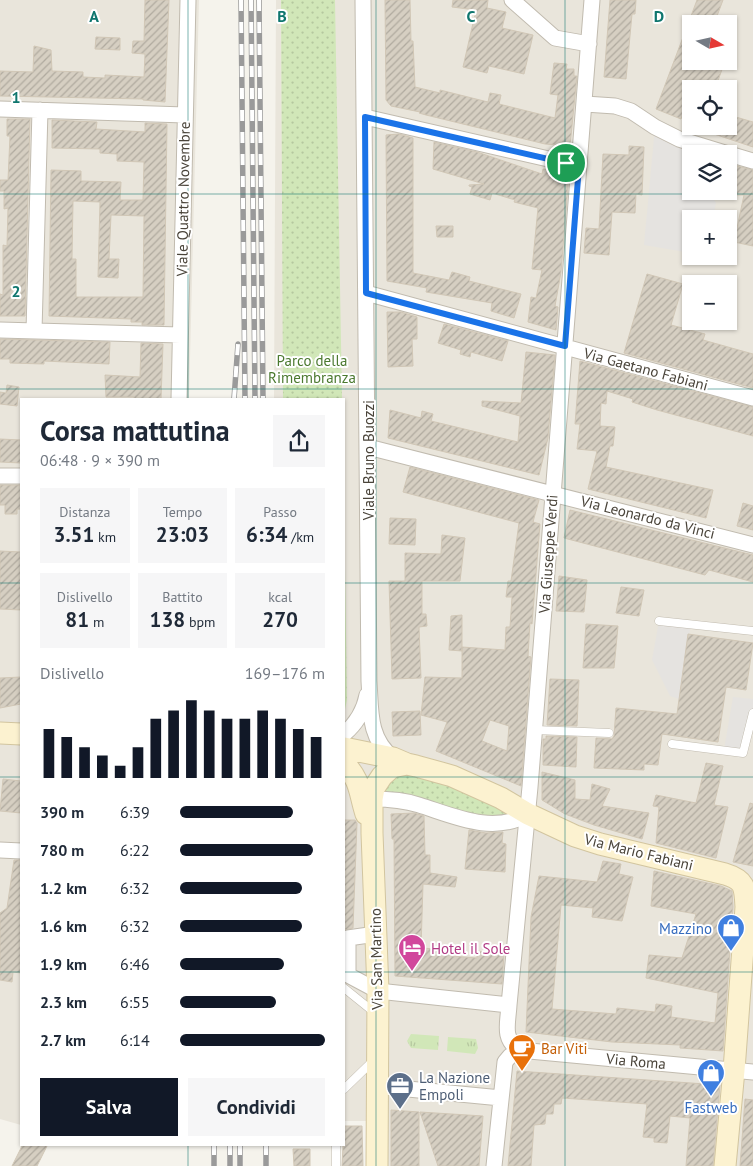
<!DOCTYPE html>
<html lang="it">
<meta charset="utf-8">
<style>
:root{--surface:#fff;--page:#f6f6f7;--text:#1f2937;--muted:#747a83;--accent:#111827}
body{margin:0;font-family:"PT Sans",sans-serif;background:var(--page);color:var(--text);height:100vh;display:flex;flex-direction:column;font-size:19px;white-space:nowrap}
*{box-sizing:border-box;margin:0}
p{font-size:16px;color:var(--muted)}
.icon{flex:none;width:28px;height:28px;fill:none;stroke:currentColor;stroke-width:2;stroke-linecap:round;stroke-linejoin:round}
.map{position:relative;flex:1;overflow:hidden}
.details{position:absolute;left:20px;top:398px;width:325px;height:748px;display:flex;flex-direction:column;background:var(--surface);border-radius:0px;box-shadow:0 1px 4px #0004}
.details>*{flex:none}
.needle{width:32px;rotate:99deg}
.fabs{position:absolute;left:682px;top:15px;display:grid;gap:10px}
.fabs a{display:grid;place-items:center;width:55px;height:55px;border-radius:0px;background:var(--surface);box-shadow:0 1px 4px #0004;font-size:25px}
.pin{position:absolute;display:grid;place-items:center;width:42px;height:42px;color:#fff;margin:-21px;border:2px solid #fff;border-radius:50%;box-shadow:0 1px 5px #0007}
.round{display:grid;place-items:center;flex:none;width:52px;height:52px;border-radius:0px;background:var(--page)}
.overview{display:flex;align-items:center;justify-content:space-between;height:85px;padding:0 20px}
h1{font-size:28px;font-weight:800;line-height:38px}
.metrics{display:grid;grid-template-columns:repeat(3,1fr);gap:8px;height:85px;padding:5px 20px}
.metrics div{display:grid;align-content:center;border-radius:0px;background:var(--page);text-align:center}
.metrics b{font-size:21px;font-weight:800}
.metrics small{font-size:14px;font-weight:400}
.metrics p{font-size:14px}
.chart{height:140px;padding:10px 20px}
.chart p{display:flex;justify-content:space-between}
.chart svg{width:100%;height:90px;margin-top:5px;stroke:var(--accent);stroke-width:6}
.button{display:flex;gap:10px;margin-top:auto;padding:10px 20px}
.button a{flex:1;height:58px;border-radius:0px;background:var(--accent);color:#fff;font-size:20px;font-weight:800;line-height:58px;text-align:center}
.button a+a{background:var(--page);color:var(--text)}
ul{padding:0 20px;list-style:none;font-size:16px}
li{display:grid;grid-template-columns:80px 60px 1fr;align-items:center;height:38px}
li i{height:12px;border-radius:6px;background:var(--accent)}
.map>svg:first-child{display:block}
.residential{fill:#e9e5db;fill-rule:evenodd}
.grass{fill:url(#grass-tufts)}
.park{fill:url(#park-dots)}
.parking{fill:#e5e3e0}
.building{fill:url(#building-hatch);stroke:#d1c7b6;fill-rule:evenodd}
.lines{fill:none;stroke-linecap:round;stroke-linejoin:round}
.service-casing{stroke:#c1bbaf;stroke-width:9}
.minor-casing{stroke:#c1bbaf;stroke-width:17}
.secondary-casing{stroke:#d2c59f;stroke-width:23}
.service{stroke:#fff;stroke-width:8}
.minor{stroke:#fff;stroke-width:15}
.secondary{stroke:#fcf2d0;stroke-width:21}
.rail-casing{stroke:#9a9a9a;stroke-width:5.5}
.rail{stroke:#fff;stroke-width:4;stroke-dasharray:11;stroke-linecap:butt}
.route-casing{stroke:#fff;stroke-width:10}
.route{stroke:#1a73e8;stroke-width:6}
.grid{fill:none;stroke:#0f766e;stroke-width:1;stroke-opacity:0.55}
.labels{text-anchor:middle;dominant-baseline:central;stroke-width:4;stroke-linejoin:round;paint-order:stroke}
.street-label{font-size:15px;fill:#4a443a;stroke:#fff}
.park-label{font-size:15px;fill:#4b792f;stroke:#fff}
.shop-label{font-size:15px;fill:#366cbe;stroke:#fff;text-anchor:end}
.hotel-label{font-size:15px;fill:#b23c85;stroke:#fff;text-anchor:start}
.food-label{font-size:15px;fill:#c56008;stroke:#fff;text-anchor:start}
.service-label{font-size:15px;fill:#4e5e75;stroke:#fff;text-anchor:start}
.grid-label{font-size:16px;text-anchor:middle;font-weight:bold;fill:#0f766e;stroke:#fff;stroke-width:4;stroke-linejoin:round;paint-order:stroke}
</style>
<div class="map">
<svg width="753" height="1166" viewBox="0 0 753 1166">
<defs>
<pattern id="grass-tufts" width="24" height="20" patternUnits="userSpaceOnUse" patternTransform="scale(1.25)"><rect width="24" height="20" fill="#d1e7b8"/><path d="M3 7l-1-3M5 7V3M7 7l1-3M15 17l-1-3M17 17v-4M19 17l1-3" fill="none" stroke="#b5c79f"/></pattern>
<pattern id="park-dots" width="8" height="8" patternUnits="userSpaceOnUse" patternTransform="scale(1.25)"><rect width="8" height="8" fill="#d1e7b8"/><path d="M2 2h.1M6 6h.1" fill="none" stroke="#b5c79f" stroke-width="1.8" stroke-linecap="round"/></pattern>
<pattern id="building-hatch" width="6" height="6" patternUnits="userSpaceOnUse" patternTransform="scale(1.25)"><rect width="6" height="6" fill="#d6cfc2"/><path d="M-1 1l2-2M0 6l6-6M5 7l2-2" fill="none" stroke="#b0aa9f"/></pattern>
</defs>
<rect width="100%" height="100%" fill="#f5f3ec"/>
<path class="residential" d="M0 0H199L189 399H21V1125L0 1119Z
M276 0H753V1166H383V1121H344V399H274ZM691 24H729V61H691ZM691 89H729V126H691ZM691 154H729V191H691ZM691 219H729V256H691ZM691 284H729V321H691Z"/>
<path class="grass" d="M411 1034 439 1036 438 1050 411 1048 407 1041Z
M448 1037 476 1039 478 1048 475 1054 447 1051Z"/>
<path class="park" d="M281 0H335L342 399H283Z
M344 500 347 700 344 714Z
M402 764 528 814 503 824 401 801 374 788Z"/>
<path class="parking" d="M655 127 703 154H691V191H709L716 203 713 219H691V253L644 245Z
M659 621 691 624 679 699 670 696 652 660Z
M733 697 753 699V713L743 753 724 750Z"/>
<path class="building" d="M145 0H169L165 102 143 100V99L0 96V71L33 72 34 46 51 50 52 71 83 72V77L105 78V75L144 77 145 54 132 53 133 41H144Z
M385 0H410L411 41H413L415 87 440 93V90L488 102 490 93 501 95 499 104 555 118 558 95 550 94 554 63 567 64 566 69H574V76H577L570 146 545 144 426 115 419 113 420 112 391 106 386 100Z
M453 0H488L487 8 506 12 502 28 533 35 524 74 489 66 487 73 463 67 476 10 452 7Z
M610 0H636L635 14H632L626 79 604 77Z
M697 0H723L714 24H691V61H725L715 89H691L681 119 656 109Z
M96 37 120 38V50L95 49Z
M729 115 753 122V147L696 128 697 126H729Z
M7 119H30L25 316H0V294L3 295V245L7 246 8 208 4 209V191H0V180H8L10 136H7Z
M52 120 97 122 96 129 145 132V123L167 124 164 325H142V322H131V319L49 316 51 170 81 171V181L121 182 120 200H143L144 162 117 161V154L100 153V149L52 148ZM73 201 100 202 98 277 118 278 119 259H109L111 215 144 216 143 297H76V259H72Z
M399 134 413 138V273L449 280 452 272 470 277 469 281 521 294 514 318 491 311 492 303 426 292 427 288 387 281 386 135Z
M434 142 477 152 542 174 543 169 569 174 561 272 555 306 558 307 556 330 528 322 531 297 536 298 542 270 532 269 538 208 514 202 515 200 492 193 490 200 470 194 472 187 469 186V185L484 184 433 169Z
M629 146 644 147 642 195 636 194 635 213 612 212 609 255 584 253 586 228 599 229 603 154 629 155Z
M729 164 753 170V246L734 242 744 195H729Z
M436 226H453V237H437Z
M647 274 683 284 671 325 705 334 703 340 753 354V388L624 353Z
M387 312H401L417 317V339H412L413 366 388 367Z
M444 324 508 341 502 361 471 352 470 357 460 354 461 350 438 343Z
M0 339 110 342 109 364 44 361V364L10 363V359H0Z
M141 343 163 344 161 399H134V397H106L105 375 140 377Z
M526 352 555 355 548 438 539 475 388 438 390 410 421 418 422 411 433 414 431 421 518 442 520 416 482 406V401L521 403Z
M580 361 753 407V436L657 410 632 402 633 399 607 391 606 404 601 403 600 426 615 427 613 446H610L606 467 713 490 706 518 588 489 597 451 577 449 580 424H575Z
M7 385 19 387 17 406 0 404V392L6 393Z
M0 439 21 440V463L0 462Z
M410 467 539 500 533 522 540 524 532 624 530 623 528 656 531 657 521 786 436 751 447 722 421 715 425 677 462 678V647L505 650 506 627H510L512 597H506L508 581H511L519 523 403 492ZM490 720 509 726 507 751 482 741Z
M0 485H21V509H17V514H5V505H0Z
M743 503 753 506V530L737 526Z
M570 510 753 555V582L709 570 705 575 564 538Z
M390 518 416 519 415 545 389 544Z
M442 535 465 538 460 581H422V614H426L427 626 419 627 421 678 392 679 389 581H405V553L441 554Z
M0 551 21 552V610L0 609Z
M559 576 587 580 584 612 556 611Z
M621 587 644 590 639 616 616 613Z
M462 615V651L449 650 451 616Z
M586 624 618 626 614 668H583Z
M688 634 753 643 746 690 726 687 718 742 662 734 658 765 644 764V770L594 768 596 738 612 739 614 736 616 708 677 714Z
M21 677V704L0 708V678Z
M550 679 579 680 577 726 547 725Z
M420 711 421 735 393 736 392 712Z
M546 736 577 737 576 767 543 765V739H546Z
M706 763 723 766 714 805 728 807 716 858 656 843 659 807 653 806 656 795 696 803Z
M542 772 575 780V799L590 800 592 784 610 789 602 806 649 813 642 839 594 825 565 814 542 800Z
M3 779 21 781V813L0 811Z
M750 803 753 804V866L733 862Z
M414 813 424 816 425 855H430V873L457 877 455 887 423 884 421 948 452 950 451 956 477 958V951L504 954 502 984 395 976 394 839H392L391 814Z
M344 820H355L357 823 353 928 344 930Z
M469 830 486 833 503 832 502 843 506 844 505 872 465 869Z
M14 860H21V973L13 972 12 982 0 980V913L7 908Z
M603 861 621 864 619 874 633 877 622 921 592 917 593 908 561 905 552 1009 616 1014 617 1008 655 1012 656 1004 672 1006 671 1017 715 1023 718 993 646 978 649 955 682 958 696 914 651 906 654 871 721 886 732 891 733 907 723 1051 680 1048V1045L612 1042 526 1032 531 917 539 876 597 882Z
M517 1071 720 1085 713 1166H686L690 1118 670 1116 667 1143 654 1142V1138L643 1137 647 1104 562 1098 561 1104H554L553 1114H546L545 1124 534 1125 531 1166H508Z
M745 1099 753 1100V1166H740Z
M391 1110 419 1112V1166H391Z
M420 1112 483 1116 479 1166H438Z
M344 1126H362L363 1166H342Z
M23 1144H48L37 1166H12Z
M293 1149H310V1166H294Z"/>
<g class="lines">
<defs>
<path id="service" d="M659 621 753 631
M535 730 609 733
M672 744 743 753 753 713
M344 988 375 1013
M344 1089 374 1060
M336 1144V1166"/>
<path id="minor" d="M363 0 369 681C371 710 368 738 393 758
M512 0 555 38 589 44
M585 104 615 106 631 111 655 127 679 139 728 154
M0 109 185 115
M365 117 579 166
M729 154 753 161
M366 293 753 398
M0 330 180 335
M34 331 40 110
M179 399 188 0
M368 447 753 545
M0 476H21
M344 734C357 723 364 711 367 695
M372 799C388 799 404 800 419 805 454 816 493 835 528 814
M0 850 21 851
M376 934 348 938V975L378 991 509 1005C508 1024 502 1038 519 1050
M509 1005 530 787 592 0
M519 1050 753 1072
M377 1086 501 1098
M494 1166 505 1062 510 1056 519 1050"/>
<path id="secondary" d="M0 733 21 734
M344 748 393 758 407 764
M344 763C361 781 359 792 366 814
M377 1166 378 991 372 833V799L374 788 382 776 392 767 407 764 416 766 452 776 501 798 528 814 575 836 600 844 725 874C745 880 745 887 746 907L734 1070 725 1166"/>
</defs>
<use href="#service" class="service-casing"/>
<use href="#minor" class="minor-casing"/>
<use href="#secondary" class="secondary-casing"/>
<use href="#service" class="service"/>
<use href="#minor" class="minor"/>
<use href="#secondary" class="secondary"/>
<defs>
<path id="rail" d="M241 0 245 399
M251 0 255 399
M259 0 263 399
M234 399 238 344
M214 1144V1166
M230 1144V1166
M240 1144V1166
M266 1144V1166"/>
</defs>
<use href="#rail" class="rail-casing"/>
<use href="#rail" class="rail"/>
</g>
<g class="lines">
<defs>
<path id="route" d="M365 117 579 166 565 346 366 293Z"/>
</defs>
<use href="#route" class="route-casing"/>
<use href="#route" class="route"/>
</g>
<path class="grid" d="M188 0V399M376 0V1166M565 0V1166M0 194H753M0 389H753M0 583H21M344 583H753M0 777H21M344 777H753M0 972H21M344 972H753M188 1144V1166"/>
<defs>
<symbol id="shop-pin" viewBox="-11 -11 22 30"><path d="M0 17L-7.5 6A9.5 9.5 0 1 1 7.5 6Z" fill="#3f7fe0" stroke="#fff"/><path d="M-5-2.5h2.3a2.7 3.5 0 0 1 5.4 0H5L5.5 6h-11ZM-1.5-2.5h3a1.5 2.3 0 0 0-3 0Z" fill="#fff"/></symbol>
<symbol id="hotel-pin" viewBox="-11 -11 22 30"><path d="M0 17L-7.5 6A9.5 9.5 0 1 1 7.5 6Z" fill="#d1479c" stroke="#fff"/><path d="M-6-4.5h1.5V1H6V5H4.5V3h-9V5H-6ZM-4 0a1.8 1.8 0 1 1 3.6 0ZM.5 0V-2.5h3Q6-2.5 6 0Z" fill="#fff"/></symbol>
<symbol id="cafe-pin" viewBox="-11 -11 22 30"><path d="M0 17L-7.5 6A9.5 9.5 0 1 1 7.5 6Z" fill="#e8710a" stroke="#fff"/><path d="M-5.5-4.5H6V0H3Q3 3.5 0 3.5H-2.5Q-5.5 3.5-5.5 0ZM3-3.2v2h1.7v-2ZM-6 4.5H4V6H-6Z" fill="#fff"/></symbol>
<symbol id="office-pin" viewBox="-11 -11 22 30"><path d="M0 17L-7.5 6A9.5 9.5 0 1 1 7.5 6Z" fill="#5c6f8a" stroke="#fff"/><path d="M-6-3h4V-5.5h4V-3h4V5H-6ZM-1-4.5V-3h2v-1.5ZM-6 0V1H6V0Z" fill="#fff"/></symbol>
</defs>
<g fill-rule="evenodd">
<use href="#shop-pin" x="715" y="912" width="32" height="43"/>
<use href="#hotel-pin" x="396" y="932" width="32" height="43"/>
<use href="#cafe-pin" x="506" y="1032" width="32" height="43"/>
<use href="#shop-pin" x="695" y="1057" width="32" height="43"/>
<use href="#office-pin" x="384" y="1070" width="32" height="43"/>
</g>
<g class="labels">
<g class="street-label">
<text transform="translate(183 199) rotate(-89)">Viale Quattro Novembre</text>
<text transform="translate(646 369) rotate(15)">Via Gaetano Fabiani</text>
<text transform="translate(368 460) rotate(-90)">Viale Bruno Buozzi</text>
<text transform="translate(648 517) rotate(14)">Via Leonardo da Vinci</text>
<text transform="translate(548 554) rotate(-86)">Via Giuseppe Verdi</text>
<text transform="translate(639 852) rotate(14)">Via Mario Fabiani</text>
<text transform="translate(376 959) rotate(-91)">Via San Martino</text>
<text transform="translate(636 1061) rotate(5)">Via Roma</text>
</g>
<g class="park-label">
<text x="312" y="360">Parco della<tspan x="312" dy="17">Rimembranza</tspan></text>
</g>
<g class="shop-label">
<text x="712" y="928">Mazzino</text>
<text x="711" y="1107" text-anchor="middle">Fastweb</text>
</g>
<g class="hotel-label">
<text x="431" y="948">Hotel il Sole</text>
</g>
<g class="food-label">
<text x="541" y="1048">Bar Viti</text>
</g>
<g class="service-label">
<text x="419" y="1077">La Nazione<tspan x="419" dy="17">Empoli</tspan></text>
</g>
</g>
<g class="grid-label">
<text x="94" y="22">A</text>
<text x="282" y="22">B</text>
<text x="471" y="22">C</text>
<text x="659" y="22">D</text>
<text x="16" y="103">1</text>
<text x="16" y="297">2</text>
</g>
</svg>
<div class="fabs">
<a><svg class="needle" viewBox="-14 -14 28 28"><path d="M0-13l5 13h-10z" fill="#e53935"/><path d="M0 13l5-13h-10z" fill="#747a83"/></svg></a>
<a><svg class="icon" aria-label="locate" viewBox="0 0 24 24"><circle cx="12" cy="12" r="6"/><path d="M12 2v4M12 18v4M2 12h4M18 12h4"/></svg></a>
<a><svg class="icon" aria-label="layers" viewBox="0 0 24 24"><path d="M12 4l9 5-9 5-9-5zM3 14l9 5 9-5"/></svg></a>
<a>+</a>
<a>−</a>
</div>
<div class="pin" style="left:566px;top:163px;background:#1e9e55"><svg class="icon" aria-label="arrive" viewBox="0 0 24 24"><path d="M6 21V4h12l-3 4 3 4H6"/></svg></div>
<section class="details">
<div class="overview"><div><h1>Corsa mattutina</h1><p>06:48 · 9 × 390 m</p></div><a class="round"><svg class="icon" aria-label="share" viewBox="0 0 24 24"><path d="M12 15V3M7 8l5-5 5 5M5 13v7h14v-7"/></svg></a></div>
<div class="metrics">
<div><p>Distanza</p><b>3.51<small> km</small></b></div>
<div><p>Tempo</p><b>23:03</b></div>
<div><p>Passo</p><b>6:34<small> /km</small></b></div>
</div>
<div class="metrics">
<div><p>Dislivello</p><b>81<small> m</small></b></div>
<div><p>Battito</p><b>138<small> bpm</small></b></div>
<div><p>kcal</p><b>270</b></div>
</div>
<div class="chart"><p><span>Dislivello</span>169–176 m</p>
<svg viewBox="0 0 160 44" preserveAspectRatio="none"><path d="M5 44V20M15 44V24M25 44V29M35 44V33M45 44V38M55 44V29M65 44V15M75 44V11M85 44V6M95 44V11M105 44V15M115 44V15M125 44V11M135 44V15M145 44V20M155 44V24"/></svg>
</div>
<ul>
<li><b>390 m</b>6:39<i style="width:78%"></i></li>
<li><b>780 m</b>6:22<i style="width:92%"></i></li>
<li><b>1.2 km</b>6:32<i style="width:84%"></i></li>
<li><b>1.6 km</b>6:32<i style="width:84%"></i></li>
<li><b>1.9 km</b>6:46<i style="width:72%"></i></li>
<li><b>2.3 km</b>6:55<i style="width:66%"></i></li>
<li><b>2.7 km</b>6:14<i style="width:100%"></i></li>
</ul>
<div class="button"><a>Salva</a><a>Condividi</a></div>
</section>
</div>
